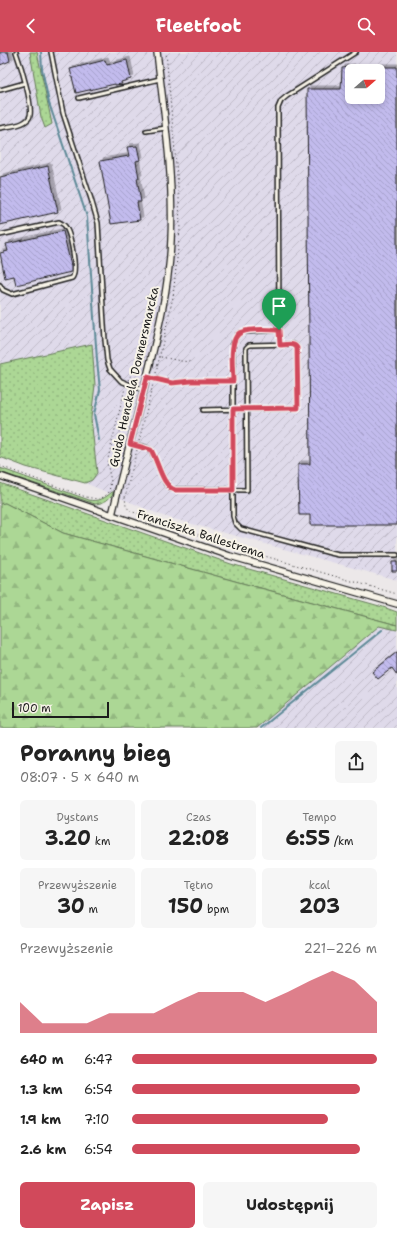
<!DOCTYPE html>
<html lang="pl">
<meta charset="utf-8">
<style>
:root{--surface:#fff;--page:#f6f6f6;--text:#222;--muted:#767676;--accent:#d1495b}
body{margin:0;font-family:"Shantell Sans",sans-serif;background:var(--page);color:var(--text);height:100vh;display:flex;flex-direction:column;font-size:15px;white-space:nowrap}
*{box-sizing:border-box;margin:0}
p{font-size:13px;color:var(--muted)}
.icon{flex:none;width:22px;height:22px;fill:none;stroke:currentColor;stroke-width:2;stroke-linecap:round;stroke-linejoin:round}
.map{position:relative;height:676px;overflow:hidden}
.details{display:flex;flex-direction:column;background:var(--surface);flex:1}
.details>*{flex:none}
.needle{width:26px;rotate:70deg}
.controls{position:absolute;left:345px;top:12px;display:grid;gap:8px}
.controls a{display:grid;place-items:center;width:40px;height:40px;border-radius:6px;background:var(--surface);box-shadow:0 2px 6px #0003;font-size:20px}
.scale{position:absolute;left:12px;bottom:10px;width:97px;box-sizing:border-box;padding-left:4px;border:2px solid #1c1c1c;border-top:0;font-size:11px;line-height:14px;white-space:nowrap;color:#1c1c1c;-webkit-text-stroke:3px #f7f3e8;paint-order:stroke}
.pin{position:absolute;display:grid;place-items:center;width:34px;height:34px;color:#fff;margin:-41px -17px;border-radius:50% 50% 50% 0;rotate:-45deg;box-shadow:0 0 4px #0007}
.pin .icon{rotate:45deg}
.round{display:grid;place-items:center;flex:none;width:42px;height:42px;border-radius:6px;background:var(--page)}
.headline{display:flex;align-items:center;justify-content:space-between;height:68px;padding:0 20px}
h1{font-size:22px;font-weight:700;line-height:30px}
.figures{display:grid;grid-template-columns:repeat(3,1fr);gap:6px;height:68px;padding:4px 20px}
.figures div{display:grid;align-content:center;border-radius:6px;background:var(--page);text-align:center}
.figures b{font-size:20px;font-weight:700}
.figures small{font-size:11px;font-weight:400}
.figures p{font-size:11px}
.chart{height:112px;padding:8px 20px}
.chart p{display:flex;justify-content:space-between}
.chart svg{width:100%;height:72px;margin-top:4px;fill:var(--accent);opacity:.7}
.primary-button{display:flex;gap:8px;margin-top:auto;padding:8px 20px}
.primary-button a{flex:1;height:46px;border-radius:6px;background:var(--accent);color:#fff;font-size:16px;font-weight:700;line-height:46px;text-align:center}
.primary-button a+a{background:var(--page);color:var(--text)}
ul{padding:0 20px;list-style:none;font-size:13px}
li{display:grid;grid-template-columns:64px 48px 1fr;align-items:center;height:30px}
li i{height:10px;border-radius:5px;background:var(--accent)}
header{display:flex;justify-content:space-between;align-items:center;height:52px;padding:0 20px;background:var(--accent);color:#fff;font-size:18px;font-weight:700}
.map>svg:first-child{display:block}
.industrial{fill:url(#industrial-furrows);fill-rule:evenodd}
.grass{fill:url(#grass-dots);stroke:#647a58}
.forest{fill:url(#forest-firs);stroke:#647a58}
.lines{fill:none;stroke-linecap:round;stroke-linejoin:round}
.stream{stroke:#5c8996;stroke-width:2}
.building{fill:url(#building-back-hatch);stroke:#1c1c1c;filter:url(#shadow)}
.service-casing{stroke:#1c1c1c;stroke-width:6}
.minor-casing{stroke:#1c1c1c;stroke-width:8}
.path{stroke:#1c1c1c;stroke-width:1;stroke-dasharray:1 3;stroke-linecap:butt}
.service{stroke:#f7f3e8;stroke-width:3}
.minor{stroke:#f7f3e8;stroke-width:5.5}
.route-casing{stroke:#fff;stroke-width:8}
.route{stroke:#d1495b;stroke-width:5}
.labels{text-anchor:middle;dominant-baseline:central;stroke-width:4;stroke-linejoin:round;paint-order:stroke}
.street-label{font-size:12px;fill:#1c1c1c;stroke:#f7f3e8}
</style>
<header><svg class="icon" aria-label="back" viewBox="0 0 24 24"><path d="M15 5l-7 7 7 7"/></svg>Fleetfoot<svg class="icon" aria-label="search" viewBox="0 0 24 24"><circle cx="10" cy="10" r="6"/><path d="M15 15l6 6"/></svg></header>
<div class="map">
<svg width="397" height="676" viewBox="0 0 397 676">
<defs>
<pattern id="industrial-furrows" width="10" height="10" patternUnits="userSpaceOnUse"><rect width="10" height="10" fill="#dfdaea"/><path d="M-1 1l2-2M0 10L10 0M9 11l2-2" fill="none" stroke="#bfbac8"/></pattern>
<pattern id="grass-dots" width="8" height="8" patternUnits="userSpaceOnUse"><rect width="8" height="8" fill="#acd795"/><path d="M2 2h.1M6 6h.1" fill="none" stroke="#93b880" stroke-width="1.8" stroke-linecap="round"/></pattern>
<pattern id="forest-firs" width="22" height="20" patternUnits="userSpaceOnUse"><rect width="22" height="20" fill="#acd795"/><path d="M5 1l3.5 6h-7zM16 11l3.5 6h-7z" fill="#93b880"/></pattern>
<pattern id="building-back-hatch" width="6" height="6" patternUnits="userSpaceOnUse"><rect width="6" height="6" fill="#c2bbed"/><path d="M-1 5l2 2M0 0l6 6M5-1l2 2" fill="none" stroke="#a6a0cb"/></pattern>
<filter id="shadow"><feDropShadow dx="3" dy="-3" stdDeviation="0" flood-color="#0004"/></filter>
</defs>
<rect width="100%" height="100%" fill="#ece8e9"/>
<filter id="ink" filterUnits="userSpaceOnUse"><feTurbulence type="fractalNoise" baseFrequency=".025" numOctaves="2"/><feDisplacementMap in="SourceGraphic" scale="8" xChannelSelector="R" yChannelSelector="G"/><feConvolveMatrix kernelMatrix="1 2 1 2 8 2 1 2 1" color-interpolation-filters="sRGB"/></filter>
<g filter="url(#ink)">
<path class="industrial" d="M0 0H397V528L163 464 85 431 26 415 0 405ZM352 19H378V45H352Z
M379 573 397 578V676H257Z"/>
<path class="grass" d="M30 0H37L52 72 45 76 41 65Z
M92 292 95 333 91 366 97 421 92 428 85 431 26 415 0 405V312Z
M0 416 89 448C99 450 105 446 112 440H114C109 448 104 451 95 452L0 420Z
M0 431 231 512 383 555 397 560V573L242 531 63 481 5 451 0 452Z"/>
<path class="forest" d="M5 451 63 481 242 531 397 573V578L379 574 257 676H0V452Z"/>
<g class="lines">
<path class="stream" d="M41 0 42 17 49 51 87 165 97 308 100 338 94 362 99 388
M261 676 382 578"/>
</g>
<path class="building" d="M0 0H8L10 9 0 13Z
M105 8 107 13 127 8 131 27 121 30 122 32 115 33V32L76 41 70 17Z
M352 15V45H378V15H397V473H310V463H299L298 421V412H310L307 37H341L342 16Z
M137 94 140 108 136 109 139 126H137L141 150H137L140 168 111 172 100 109 129 104 127 95Z
M48 114 58 160 0 173V125Z
M63 179 71 214V220L16 233 14 224 5 226 0 201 8 199 6 192Z
M392 510H397V519H392Z
M397 600V623L392 616 378 627 372 620Z"/>
<g class="lines">
<defs>
<path id="service" d="M51 0 63 61 91 147 98 171 105 288 107 308 110 317 121 329 143 338
M356 0 287 44 281 49 278 56 279 278 241 280 237 283 233 292V464L235 471 241 477 330 501 339 503H397
M0 38 25 31
M79 46 160 27
M0 76C9 74 23 74 29 66 35 58 20 11 16 0
M146 79 166 76
M0 183 59 170C61 171 63 172 64 173 71 180 78 219 72 226L12 242 3 238 0 233
M279 278 280 293
M147 325 172 331 191 329H233
M130 392 145 395 151 398 166 432 172 437 247 438 246 296 249 293 293 292 296 294 297 296 298 356C266 357 235 357 203 358"/>
<path id="minor" d="M0 424 230 504 397 552
M112 463C122 421 133 379 144 337 156 287 169 239 171 188 174 125 164 62 157 0"/>
</defs>
<use href="#service" class="service-casing"/>
<use href="#minor" class="minor-casing"/>
<path class="path" d="M161 305 181 309 191 310
M156 321 173 245 180 178 179 145 166 0
M128 328 141 307H145
M139 389 153 332
M137 398 125 445 126 454 130 459 240 497 397 542
M0 414 86 445 97 447 104 445 109 440 111 429 107 411 125 336"/>
<use href="#service" class="service"/>
<use href="#minor" class="minor"/>
</g>
</g>
<g class="lines" filter="url(#ink)">
<defs>
<path id="route" d="M279 278 280 293C285 293 294 290 297 296L298 356 233 357V438H175C162 434 158 409 151 398L145 396 130 392 147 325 172 331 191 329H233C233 317 228 284 242 280 252 276 268 278 279 278Z"/>
</defs>
<use href="#route" class="route-casing"/>
<use href="#route" class="route"/>
</g>
<g class="labels">
<g class="street-label">
<text transform="translate(134 325) rotate(-77)">Guido Henckela Donnersmarcka</text>
<text transform="translate(201 482) rotate(18)">Franciszka Ballestrema</text>
</g>
</g>
</svg>
<div class="controls">
<a><svg class="needle" viewBox="-14 -14 28 28"><path d="M0-13l5 13h-10z" fill="#e53935"/><path d="M0 13l5-13h-10z" fill="#767676"/></svg></a>
</div>
<div class="scale">100 m</div>
<div class="pin" style="left:279px;top:278px;background:#1e9e55"><svg class="icon" aria-label="arrive" viewBox="0 0 24 24"><path d="M6 21V4h12l-3 4 3 4H6"/></svg></div>
</div>
<section class="details">
<div class="headline"><div><h1>Poranny bieg</h1><p>08:07 · 5 × 640 m</p></div><a class="round"><svg class="icon" aria-label="share" viewBox="0 0 24 24"><path d="M12 15V3M7 8l5-5 5 5M5 13v7h14v-7"/></svg></a></div>
<div class="figures">
<div><p>Dystans</p><b>3.20<small> km</small></b></div>
<div><p>Czas</p><b>22:08</b></div>
<div><p>Tempo</p><b>6:55<small> /km</small></b></div>
</div>
<div class="figures">
<div><p>Przewyższenie</p><b>30<small> m</small></b></div>
<div><p>Tętno</p><b>150<small> bpm</small></b></div>
<div><p>kcal</p><b>203</b></div>
</div>
<div class="chart"><p><span>Przewyższenie</span>221–226 m</p>
<svg viewBox="0 0 160 44" preserveAspectRatio="none"><path d="M0 44V25L10 38L20 38L30 38L40 32L50 32L60 32L70 25L80 19L90 19L100 19L110 25L120 19L130 12L140 6L150 12L160 25V44z"/></svg>
</div>
<ul>
<li><b>640 m</b>6:47<i style="width:100%"></i></li>
<li><b>1.3 km</b>6:54<i style="width:93%"></i></li>
<li><b>1.9 km</b>7:10<i style="width:80%"></i></li>
<li><b>2.6 km</b>6:54<i style="width:93%"></i></li>
</ul>
<div class="primary-button"><a>Zapisz</a><a>Udostępnij</a></div>
</section>
